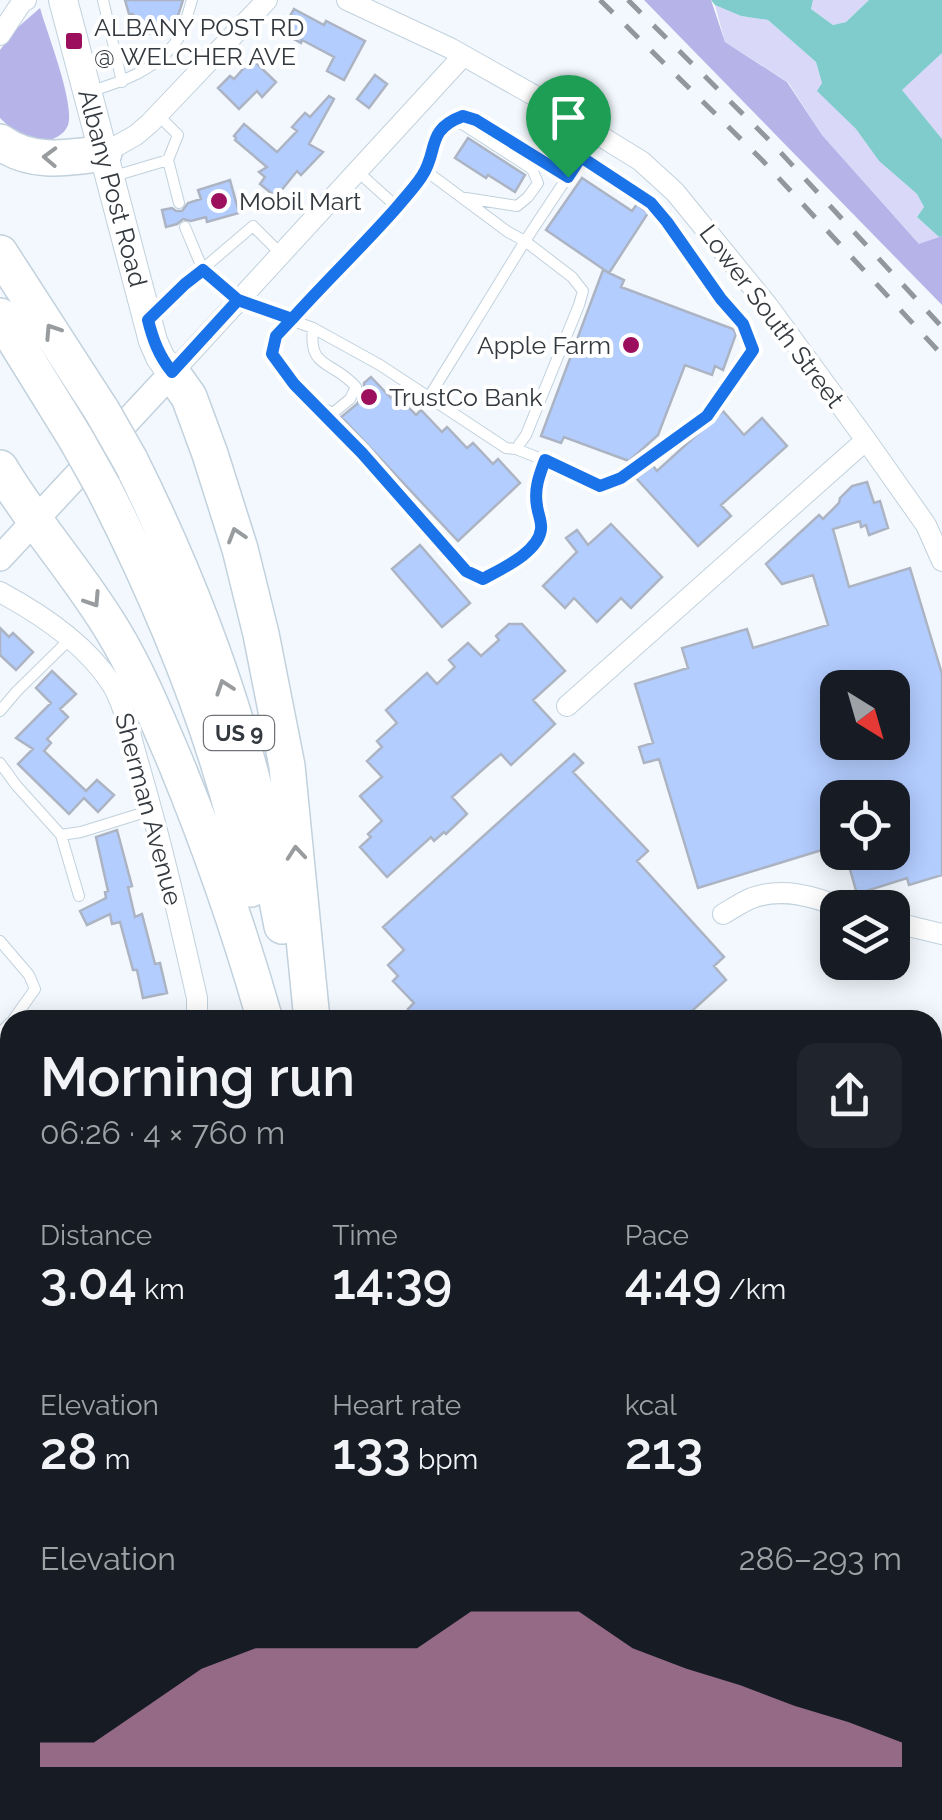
<!DOCTYPE html>
<meta charset="utf-8">
<style>
:root{--surface:#171b24;--page:#20242c;--text:#f1f3f6;--muted:#9ea1a6;--accent:#cb8cb1}
body{margin:0;font-family:Raleway,sans-serif;background:var(--page);color:var(--text);height:100vh;display:flex;flex-direction:column;font-size:38px;white-space:nowrap}
*{box-sizing:border-box;margin:0}
p{font-size:32px;color:var(--muted)}
.icon{flex:none;width:55px;height:55px;fill:none;stroke:currentColor;stroke-width:2;stroke-linecap:round;stroke-linejoin:round}
.map{position:relative;flex:1;overflow:hidden}
.drawer{position:absolute;left:0px;top:1010px;width:942px;height:810px;display:flex;flex-direction:column;background:var(--surface);border-radius:30px 30px 0 0;box-shadow:0 5px 25px #0003}
.drawer>*{flex:none}
.needle{width:65px;rotate:143deg}
.controls{position:absolute;left:820px;top:670px;display:grid;gap:20px}
.controls a{display:grid;place-items:center;width:90px;height:90px;border-radius:20px;background:var(--surface);box-shadow:0 5px 25px #0003;font-size:50px}
.pin{position:absolute;display:grid;place-items:center;width:85px;height:85px;color:#fff;margin:-102px -42px;border-radius:50% 50% 50% 0;rotate:-45deg;box-shadow:0 0 10px #0007}
.pin .icon{rotate:45deg}
.round{display:grid;place-items:center;flex:none;width:105px;height:105px;border-radius:20px;background:var(--page)}
.headline{display:flex;align-items:center;justify-content:space-between;height:170px;padding:0 40px}
h1{font-size:55px;font-weight:600;line-height:75px}
.metrics{display:grid;grid-template-columns:repeat(3,1fr);gap:15px;height:170px;padding:10px 40px}
.metrics div{display:grid;align-content:center}
.metrics b{font-size:50px;font-weight:600}
.metrics small{font-size:28px;font-weight:400}
.metrics p{font-size:28px}
.chart{height:280px;padding:20px 40px}
.chart p{display:flex;justify-content:space-between}
.chart svg{width:100%;height:180px;margin-top:10px;fill:var(--accent);opacity:.7}
.map>svg:first-child{display:block}
.green{fill:#d9d8f8}
.forest{fill:#b5b3e8}
.water{fill:#80cccc}
.building{fill:#b3cdff;stroke:#acb4c3;stroke-width:2.5;fill-rule:evenodd}
.lines{fill:none;stroke-linecap:round;stroke-linejoin:round}
.service-casing{stroke:#c1d1dd;stroke-width:12}
.minor-casing{stroke:#c1d1dd;stroke-width:22}
.tertiary-casing{stroke:#c1d1dd;stroke-width:28}
.secondary-casing{stroke:#c1d1dd;stroke-width:30}
.motorway-casing{stroke:#c1d1dd;stroke-width:38}
.service{stroke:#fff;stroke-width:10}
.minor{stroke:#fff;stroke-width:20}
.tertiary{stroke:#fff;stroke-width:25}
.secondary{stroke:#fff;stroke-width:28}
.motorway{stroke:#fff;stroke-width:35}
.rail{stroke:#91979c;stroke-width:5;stroke-dasharray:18 18;stroke-linecap:butt}
.motorway-bridge-casing{stroke:#c1d1dd;stroke-width:38;stroke-linecap:butt}
.motorway-bridge{stroke:#fff;stroke-width:35}
.oneway{stroke:#999c9e}
.route-casing{stroke:#fff;stroke-width:20}
.route{stroke:#1a73e8;stroke-width:12}
.poi-dot{fill:#9c0f5d;stroke:#fff;stroke-width:4}
.labels{text-anchor:middle;dominant-baseline:central;stroke-width:8;stroke-linejoin:round;paint-order:stroke}
.shield{fill:#fff;stroke:#707478;stroke-width:2.5}
.shield-label{font-size:22px;font-weight:bold;fill:#33393e}
.poi-label{font-size:25px;fill:#33393e;stroke:#fff;text-anchor:start}
.street-label{font-size:25px;fill:#33393e;stroke:#fff}
</style>
<div class="map">
<svg width="942" height="1820" viewBox="0 0 942 1820">
<rect width="100%" height="100%" fill="#f2f8fd"/>
<path class="green" d="M813 0H869L846 22 833 25 811 9Z
M715 5 741 16 768 20 816 62 822 83 818 91 856 129 879 161 917 194 924 207 917 217 939 237 920 245 822 135 788 82 725 42Z
M942 53V139L901 90Z"/>
<path class="forest" d="M644 0H711L725 42 787 82 822 135 919 244 942 236V305Z
M40 8C47 33 75 103 68 125 64 136 52 139 43 143L18 135 0 118V50L17 28Z"/>
<path class="water" d="M711 0H813L811 9 833 25 846 22 869 0H942V53L902 90 942 139V236L939 237 917 217 924 207 917 194 879 161 856 129 817 91 822 83 816 62 768 20 741 16 715 5Z"/>
<path class="building" d="M125 0H183L175 25 139 37 133 14H129Z
M294 9 324 25 326 21 365 41 344 80 327 71 334 57 302 40 301 43 281 32Z
M252 59 276 82 262 97 257 91 239 109 218 88 230 76 234 79Z
M375 75 387 84 369 108 357 99Z
M329 96 334 99 309 144 323 152 301 175 297 171 276 197 260 184 265 177 259 172 267 167 235 140 236 138 234 136 244 124 277 152 297 131 292 127 305 113 310 117Z
M468 138 525 175 515 192 488 175 486 178 455 158Z
M582 178 632 211 637 204 648 213 609 273 624 280 621 287 733 329 736 334 723 370 715 366 712 375 685 365 658 435 629 461 564 437 561 443 541 436 603 270 609 273 546 230Z
M230 180 239 213 207 222 206 217 191 221 183 219 177 224 166 227 162 210 172 208 176 211H182L188 203 201 199 198 190Z
M371 377 391 398 395 394 416 415 421 410 442 432 447 427 467 448 473 443 493 464 498 459 520 483 458 541 344 420 340 418 357 404 364 391V383Z
M723 411 744 435 762 418 787 446 721 505 731 516 698 546 636 478 653 466 657 471Z
M867 482 874 503 880 501 888 528 869 535 866 525 861 527 860 521 833 529 849 587 910 568 942 674V875L909 885 907 878 857 894 845 852H892V798H838V845L698 888 659 759 644 763 639 747 653 743 635 684 688 668 682 648 747 629 753 648 828 625 813 575 782 584 766 564 819 515 823 519 839 503 840 498 852 486ZM838 688H892V742H838Z
M611 524 662 577 631 608 621 598 597 622 574 598 565 608 543 586 577 552 566 538 577 530 588 545Z
M420 545 470 603 442 627 392 569Z
M509 624H522L565 671 533 700 555 724 511 765 501 754 489 764 452 797 467 814 446 834 444 832 434 841 431 837 387 877 360 847 371 837 368 834 382 821 360 796 382 777 367 761 382 747 377 741 397 723 386 710 427 673 437 684 455 667 449 660 468 643 481 656 499 640 496 636Z
M0 628 9 637 13 633 33 652 16 670 0 655Z
M52 671 76 694 60 709 68 717 47 739 51 743 44 751 86 791 97 780 114 795 98 812 84 798 69 814 18 764 33 749 16 738 51 703 36 688Z
M574 754 583 763 573 772 648 851 637 861 724 957 714 966 726 980 682 1020H418L408 1009 414 1003 393 981 398 976 388 965 404 950 383 927Z
M117 830 132 886 128 887 135 917 142 914 155 964 160 963 167 993 143 998 137 970H133L120 922 112 924 110 914 87 925 80 911 106 898 105 892 108 891 96 837Z"/>
<g class="lines">
<defs>
<path id="service" d="M103 0 122 82
M88 92C122 82 157 70 178 39 185 28 188 12 192 0
M158 115 178 135 168 160
M451 120 464 125 532 169 538 183 528 197 517 206 466 198
M357 171 397 207
M426 171C433 145 434 127 463 116L476 120 568 177
M111 177 168 160 179 203
M185 227 203 270 238 301 313 328 380 365 506 448 516 449 526 435 579 305 583 291 572 277 525 241 596 134
M149 319 185 284 253 226 281 254
M313 328C308 370 333 360 356 387L350 399 333 413 322 408
M429 397 525 241 508 232 426 171 380 228 276 336 272 354 294 384 362 453 466 571 483 579C500 569 523 560 536 544 548 529 533 502 537 482 538 475 542 467 545 460
M516 449 567 469 600 486 621 478 707 416 753 350 743 325 721 299 667 221 651 203 581 157
M0 711 17 691 70 639
M0 763 16 785 61 835 81 832 152 810
M61 835 79 896
M0 941 29 975 35 989 13 1020
M0 1033 10 1023
M932 1090 942 1063
M932 1238 942 1215
M932 1331 942 1336"/>
<path id="minor" d="M347 0 450 48 537 97 641 161 675 192 768 306 866 440 926 525 942 561
M0 35 22 2 26 0
M104 153 136 135 150 123 267 0
M172 373 463 56
M0 592C41 614 85 643 111 683 124 702 131 739 138 762 161 840 179 919 197 998V1020
M567 706 866 440
M723 914C732 909 742 902 752 898 782 887 814 896 842 908
M892 922 942 934
M0 1223 10 1213
M932 1372 942 1346
M0 1524 10 1542
M932 1544 942 1582
M153 1810 158 1820
M556 1810V1820"/>
<path id="tertiary" d="M0 558 172 373"/>
<path id="secondary" d="M63 0 153 341 160 357 172 373"/>
<path id="motorway" d="M0 142C32 165 67 158 104 153
M0 253 102 411
M0 316 76 439
M172 373 189 397 210 454 240 549 261 634 287 766 312 1020
M130 460C180 560 222 666 251 775 264 825 272 876 282 926
M0 468C34 525 79 574 113 631 138 672 156 717 175 761 210 846 240 932 265 1020
M103 487C168 614 223 749 251 889
M447 1810 450 1820
M484 1810 487 1820"/>
</defs>
<use href="#service" class="service-casing"/>
<use href="#minor" class="minor-casing"/>
<use href="#tertiary" class="tertiary-casing"/>
<use href="#secondary" class="secondary-casing"/>
<use href="#motorway" class="motorway-casing"/>
<use href="#service" class="service"/>
<use href="#minor" class="minor"/>
<use href="#tertiary" class="tertiary"/>
<use href="#secondary" class="secondary"/>
<use href="#motorway" class="motorway"/>
<path class="rail" d="M600 0 763 161 942 355
M628 0 770 141 942 327"/>
<defs>
<path id="motorway-bridge" d="M102 411 130 460
M76 439 103 487"/>
</defs>
<use href="#motorway-bridge" class="motorway-bridge-casing"/>
<use href="#motorway-bridge" class="motorway-bridge"/>
</g>
<defs><path id="oneway-chevron" d="M-2-3.5L2.5 0L-2 3.5" fill="none" stroke-width="1.6" stroke-linecap="round" stroke-linejoin="round" transform="scale(2.5)"/></defs>
<g class="oneway">
<use href="#oneway-chevron" transform="translate(50 157) rotate(-178)"/>
<use href="#oneway-chevron" transform="translate(52 331) rotate(-123)"/>
<use href="#oneway-chevron" transform="translate(236 535) rotate(-107)"/>
<use href="#oneway-chevron" transform="translate(93 600) rotate(57)"/>
<use href="#oneway-chevron" transform="translate(224 687) rotate(-109)"/>
<use href="#oneway-chevron" transform="translate(296 853) rotate(-95)"/>
</g>
<g class="lines">
<defs>
<path id="route" d="M568 177 476 120 463 116C425 130 439 151 422 176 415 187 406 196 398 206 364 245 326 281 292 319L238 300 172 372C159 356 153 340 148 320L185 284 203 270 238 300 292 319 276 336 272 354 294 384 362 453 466 571 483 579C501 569 539 552 541 529 542 522 538 514 537 506 534 489 539 476 545 460L600 486 621 478 707 416 753 350 743 324 721 299 667 222 651 203 581 157 568 177"/>
</defs>
<use href="#route" class="route-casing"/>
<use href="#route" class="route"/>
</g>
<g class="poi-dot">
<rect x="64" y="31" width="20" height="20" rx="5"/>
<circle cx="219" cy="201" r="10"/>
<circle cx="631" cy="345" r="10"/>
<circle cx="369" cy="397" r="10"/>
</g>
<g class="labels">
<rect class="shield" x="204" y="716" width="70" height="34" rx="8"/>
<g class="shield-label">
<text x="239" y="733">US 9</text>
</g>
<g class="poi-label">
<text x="94" y="27">ALBANY POST RD<tspan x="94" dy="29">@ WELCHER AVE</tspan></text>
<text x="239" y="201">Mobil Mart</text>
<text x="611" y="345" text-anchor="end">Apple Farm</text>
<text x="389" y="397">TrustCo Bank</text>
</g>
<g class="street-label">
<text transform="translate(113 188) rotate(75)">Albany Post Road</text>
<text transform="translate(772 316) rotate(53)">Lower South Street</text>
<text transform="translate(149 809) rotate(75)">Sherman Avenue</text>
</g>
</g>
</svg>
<div class="controls">
<a><svg class="needle" viewBox="-14 -14 28 28"><path d="M0-13l5 13h-10z" fill="#e53935"/><path d="M0 13l5-13h-10z" fill="#9ea1a6"/></svg></a>
<a><svg class="icon" aria-label="locate" viewBox="0 0 24 24"><circle cx="12" cy="12" r="6"/><path d="M12 2v4M12 18v4M2 12h4M18 12h4"/></svg></a>
<a><svg class="icon" aria-label="layers" viewBox="0 0 24 24"><path d="M12 4l9 5-9 5-9-5zM3 14l9 5 9-5"/></svg></a>
</div>
<div class="pin" style="left:568px;top:177px;background:#1e9e55"><svg class="icon" aria-label="arrive" viewBox="0 0 24 24"><path d="M6 21V4h12l-3 4 3 4H6"/></svg></div>
<section class="drawer">
<div class="headline"><div><h1>Morning run</h1><p>06:26 · 4 × 760 m</p></div><a class="round"><svg class="icon" aria-label="share" viewBox="0 0 24 24"><path d="M12 15V3M7 8l5-5 5 5M5 13v7h14v-7"/></svg></a></div>
<div class="metrics">
<div><p>Distance</p><b>3.04<small> km</small></b></div>
<div><p>Time</p><b>14:39</b></div>
<div><p>Pace</p><b>4:49<small> /km</small></b></div>
</div>
<div class="metrics">
<div><p>Elevation</p><b>28<small> m</small></b></div>
<div><p>Heart rate</p><b>133<small> bpm</small></b></div>
<div><p>kcal</p><b>213</b></div>
</div>
<div class="chart"><p><span>Elevation</span>286–293 m</p>
<svg viewBox="0 0 160 44" preserveAspectRatio="none"><path d="M0 44V38L10 38L20 29L30 20L40 15L50 15L60 15L70 15L80 6L90 6L100 6L110 15L120 20L130 24L140 29L150 33L160 38V44z"/></svg>
</div>
</section>
</div>
